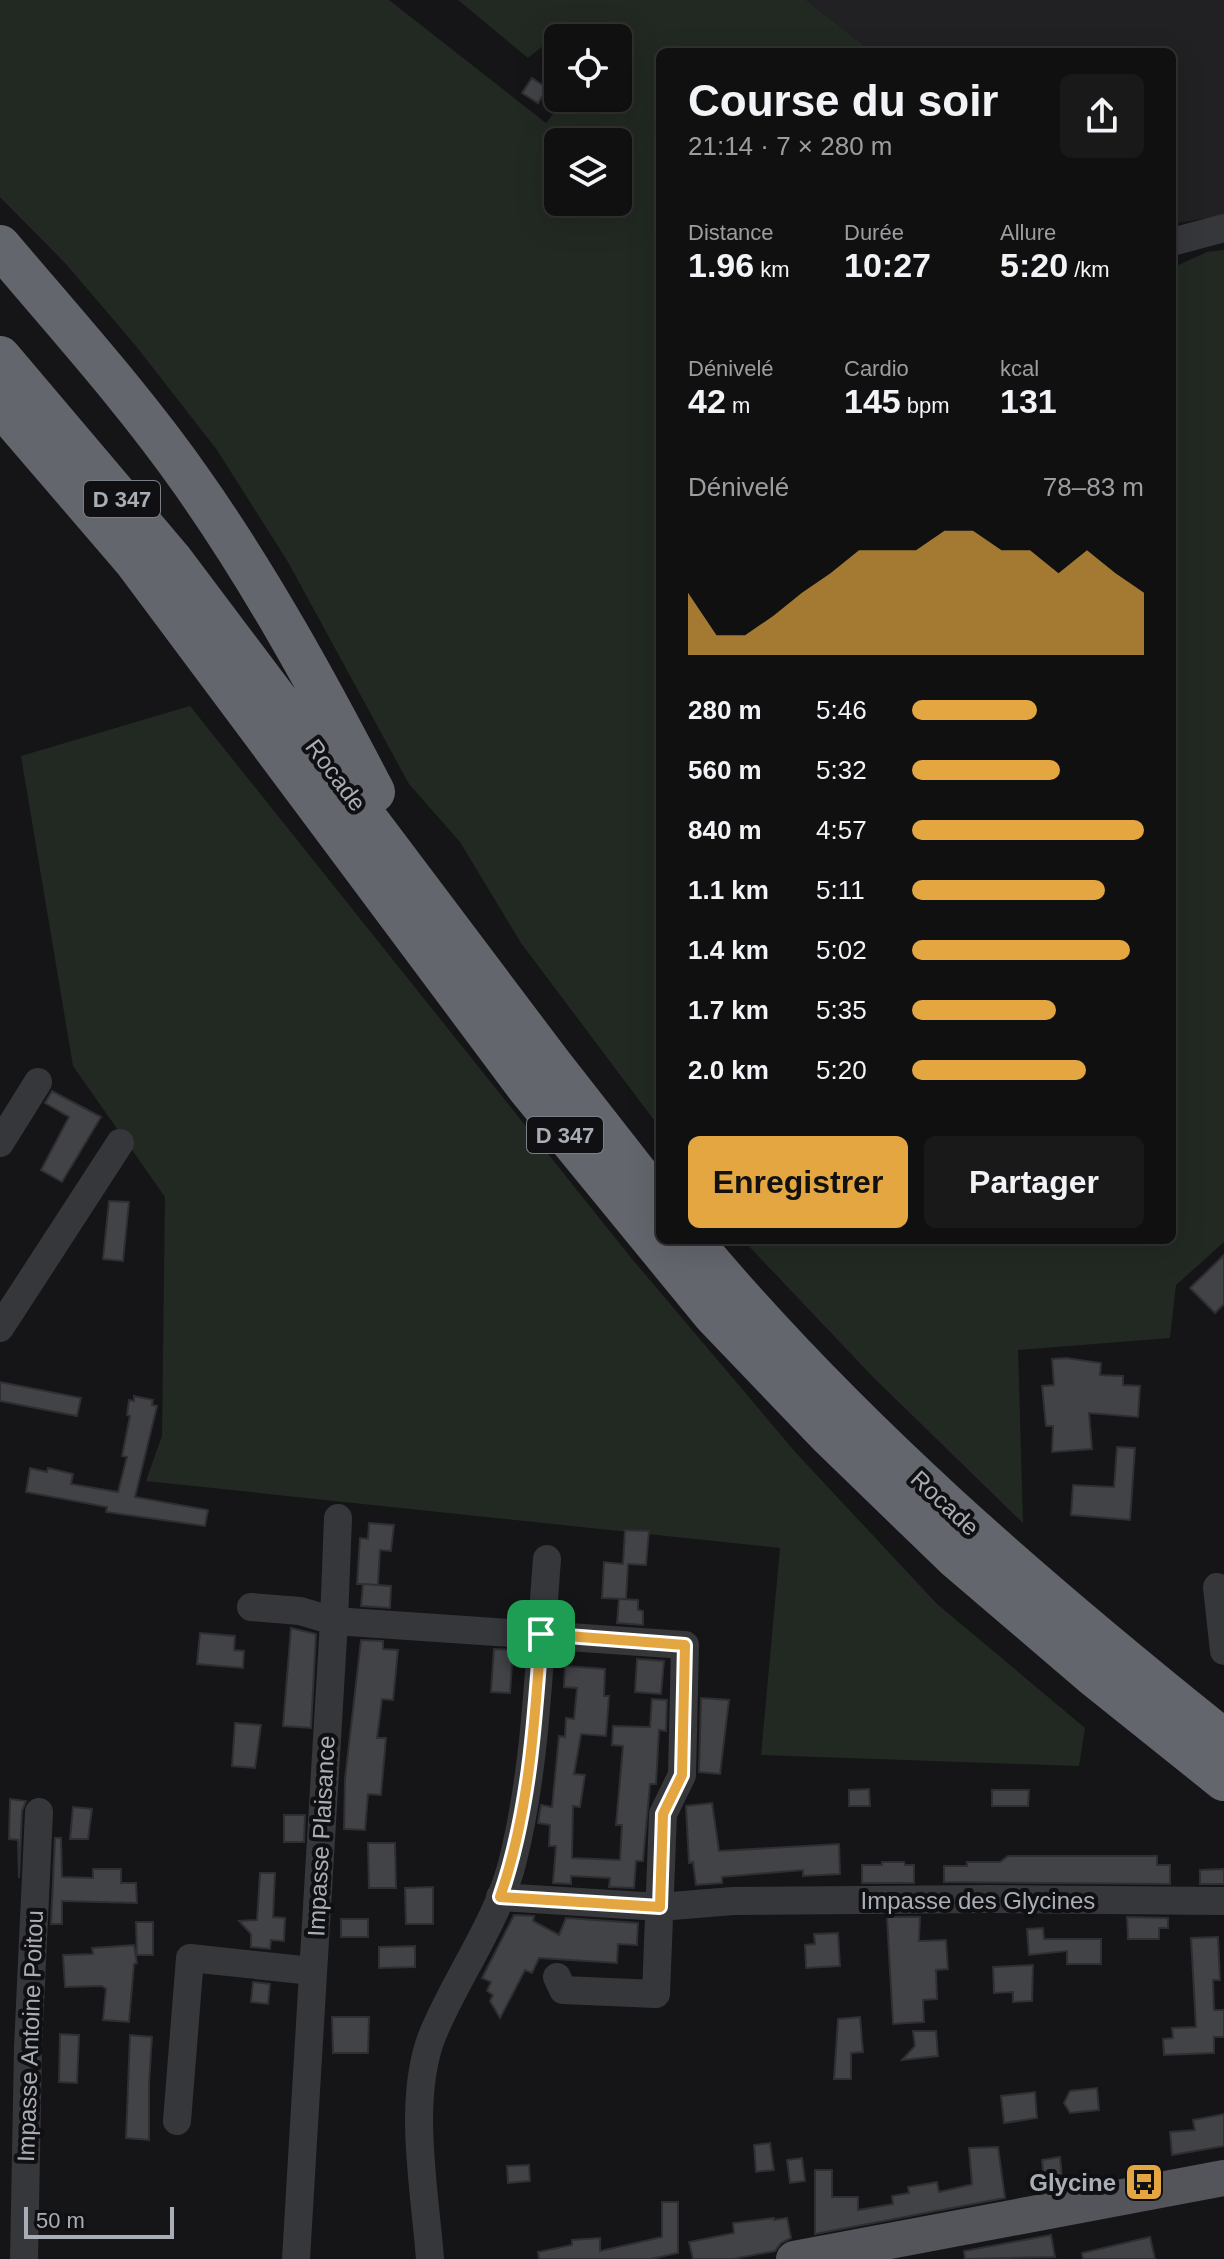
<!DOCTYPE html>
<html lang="fr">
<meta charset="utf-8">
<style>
:root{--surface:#101011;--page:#19191a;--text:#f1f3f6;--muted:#9c9d9f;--line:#303031;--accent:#e3a641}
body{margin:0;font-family:Helvetica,sans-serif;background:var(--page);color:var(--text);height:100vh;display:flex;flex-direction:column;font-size:30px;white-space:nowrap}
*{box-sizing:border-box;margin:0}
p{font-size:26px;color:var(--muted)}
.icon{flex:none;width:44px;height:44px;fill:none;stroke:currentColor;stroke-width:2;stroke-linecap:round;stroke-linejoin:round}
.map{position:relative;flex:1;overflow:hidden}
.panel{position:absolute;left:656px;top:48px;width:520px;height:1196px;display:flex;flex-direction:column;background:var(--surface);border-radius:12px;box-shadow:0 8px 32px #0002,0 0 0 2px var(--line)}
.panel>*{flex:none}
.controls{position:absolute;left:544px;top:24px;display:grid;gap:16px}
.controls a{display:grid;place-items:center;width:88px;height:88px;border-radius:12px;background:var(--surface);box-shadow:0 8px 32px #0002,0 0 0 2px var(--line);font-size:40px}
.scale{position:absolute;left:24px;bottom:20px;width:150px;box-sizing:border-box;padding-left:8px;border:4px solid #a8adb6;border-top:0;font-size:22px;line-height:28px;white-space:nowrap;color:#a8adb6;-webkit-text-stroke:6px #101012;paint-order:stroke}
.pin{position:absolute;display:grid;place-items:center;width:68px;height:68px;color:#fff;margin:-34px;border-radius:16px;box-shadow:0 4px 12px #0006}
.round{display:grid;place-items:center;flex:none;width:84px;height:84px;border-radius:12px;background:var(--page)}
.overview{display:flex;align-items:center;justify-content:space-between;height:136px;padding:0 32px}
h1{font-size:44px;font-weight:700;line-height:60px}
.figures{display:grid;grid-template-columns:repeat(3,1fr);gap:12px;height:136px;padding:8px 32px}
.figures div{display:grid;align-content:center}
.figures b{font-size:34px;font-weight:700}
.figures small{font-size:22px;font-weight:400}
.figures p{font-size:22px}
.chart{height:224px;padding:16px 32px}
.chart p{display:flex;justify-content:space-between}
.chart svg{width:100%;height:144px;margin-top:8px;fill:var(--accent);opacity:.7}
.action{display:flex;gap:16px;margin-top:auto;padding:16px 32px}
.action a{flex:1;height:92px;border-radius:12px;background:var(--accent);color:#111;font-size:32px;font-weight:700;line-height:92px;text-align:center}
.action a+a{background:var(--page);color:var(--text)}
ul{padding:0 32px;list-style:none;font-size:26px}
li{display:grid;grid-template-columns:128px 96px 1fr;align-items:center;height:60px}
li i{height:20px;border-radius:10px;background:var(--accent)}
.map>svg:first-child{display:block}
.built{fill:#212124}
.green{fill:#222922;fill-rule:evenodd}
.building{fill:#424347;stroke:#2f2f33;stroke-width:2}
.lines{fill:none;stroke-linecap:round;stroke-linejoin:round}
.minor{stroke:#36373b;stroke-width:28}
.major{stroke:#53555a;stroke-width:36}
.highway{stroke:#63666c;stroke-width:42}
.route-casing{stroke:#fff;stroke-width:16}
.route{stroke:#e3a641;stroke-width:10}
.labels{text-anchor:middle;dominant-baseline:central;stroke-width:8;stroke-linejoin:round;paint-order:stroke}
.shield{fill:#101012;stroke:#7a7e85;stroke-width:2}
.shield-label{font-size:22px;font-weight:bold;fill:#a8adb6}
.street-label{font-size:24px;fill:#a8adb6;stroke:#101012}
.poi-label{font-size:24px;font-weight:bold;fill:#a8adb6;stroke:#101012;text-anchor:end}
</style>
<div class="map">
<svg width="1224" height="2259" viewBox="0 0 1224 2259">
<rect width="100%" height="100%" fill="#151517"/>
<path class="built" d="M806 0H1224V215L1172 224V52H872Z"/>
<path class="green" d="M0 0H389L546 123 565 98H618V38H558V57L544 45 528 58 458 0H806L872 52H660V1128L521 943 460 842 409 784 288 562 217 450 136 346 66 264 0 197ZM618 142V202H558V142Z
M1224 250V1242L1176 1285 1170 1338 1018 1350 1023 1523 873 1377 743 1240H1172V268L1207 252Z
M190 706 632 1259 797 1454 937 1604 1085 1728 1079 1766 761 1755 780 1548 146 1481 162 1436 165 1197 73 1066 21 756Z"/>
<path class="building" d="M532 78 547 88 538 103 522 93Z
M52 1091 101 1117 62 1182 41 1170 69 1117 45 1103Z
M109 1201 129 1202 123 1261 103 1259Z
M1224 1255V1304L1215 1313 1190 1288Z
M1066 1358 1101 1363 1100 1375 1123 1376V1385L1140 1386 1138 1417 1089 1413 1092 1449 1052 1452 1053 1426H1046L1042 1386 1054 1385 1052 1359Z
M0 1382 81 1398 77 1416 0 1401Z
M134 1396 153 1400 152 1405 157 1406 135 1497 208 1510 205 1526 106 1512 107 1507 26 1492 30 1468 47 1472 48 1468 73 1474 71 1484 118 1492 127 1457 122 1456 130 1416 127 1415 129 1400 134 1401Z
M1117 1447 1135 1448 1130 1520 1071 1515 1073 1485 1114 1487Z
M369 1523 394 1525 391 1551 380 1550 378 1585 363 1584 391 1586 390 1608 361 1606 363 1584H357L360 1538 368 1539Z
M625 1530 649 1531 646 1565 628 1564 626 1599 602 1598 604 1562 623 1564Z
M619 1599 638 1600V1610L643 1611V1625L617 1623Z
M291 1628 316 1634 311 1728 283 1726Z
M200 1633 235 1636 234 1650 244 1651 243 1668 197 1664Z
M361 1640 383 1641V1649L398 1650 393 1700 382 1699 377 1738H386L381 1795 368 1794 365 1830 344 1829 345 1779Z
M494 1649 513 1650 510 1693 491 1692Z
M637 1659 664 1661 661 1694 635 1692Z
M565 1666 605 1669 604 1696H609L606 1736 581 1734 574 1774 585 1775 580 1807 573 1806 572 1858 620 1860 622 1825H616L623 1746 612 1745 613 1726 650 1727 652 1699 667 1700 666 1731 659 1730 656 1784H650L643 1861H636L634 1888 609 1887 610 1878 571 1876V1884L553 1883 556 1846H549L550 1825 538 1823 541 1805 552 1807 559 1736 565 1737 566 1718 574 1719 577 1688 564 1687Z
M701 1698 729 1700 720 1774 699 1772Z
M235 1723 261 1725 255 1768 232 1766Z
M869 1789 870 1806H849V1790Z
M992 1790H1029L1028 1806H992Z
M10 1799 26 1801 22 1811 19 1878 18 1840 9 1839Z
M712 1803 719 1851 839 1844 840 1874 803 1876V1870L722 1877V1883L696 1885 693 1862 689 1863 686 1806Z
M73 1807 92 1809 88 1839H70Z
M284 1815H305L304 1842H284Z
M55 1838H61L62 1877 93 1878V1869H121V1883H136L137 1903 62 1901V1924H51Z
M368 1843H395L396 1888H369Z
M1008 1856H1157V1865H1170V1884L944 1882V1866H967V1862H1000Z
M882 1862H904L905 1865H914V1883H862V1865H882Z
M1224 1869V1884H1200V1870Z
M260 1873H275L273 1917 285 1918 284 1941 271 1940 270 1949 251 1947V1934L239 1921 257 1920Z
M433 1887V1924H406L405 1888Z
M514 1915 534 1916 533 1921 559 1935 566 1918 638 1923 637 1945 618 1944 617 1963 539 1958 532 1973 525 1970 500 2018 490 2001 493 1995 487 1991 491 1982 482 1978Z
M887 1917H920L919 1941 946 1940 948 1969 936 1970 937 1999 923 2000 924 2022 893 2024Z
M1127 1917 1168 1918V1928H1159V1939H1128Z
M341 1919H368V1937H341Z
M136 1922H153V1955H137Z
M1043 1928 1044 1939H1101V1964H1067V1951L1029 1955 1027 1929Z
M838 1933 840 1966 806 1968 805 1945 815 1944 814 1934Z
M1218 1937 1220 1980H1213L1214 2010H1224V2037H1214V2053L1164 2055 1163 2039 1173 2038 1172 2028 1196 2027 1191 1938Z
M134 1945 137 1963 134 1964 129 2022 103 2020 106 1989 102 1986 65 1987 63 1955 93 1954 92 1948Z
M415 1946V1967L379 1968V1947Z
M1033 1965 1032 2001 1013 2002V1992L994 1993 993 1967Z
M253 1982 270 1984 268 2004 251 2002Z
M332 2017H369L368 2053H333Z
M860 2017 863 2052 851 2053V2079H834L838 2019Z
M913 2031H936L938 2056 902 2060 915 2046Z
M60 2034 79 2035 77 2083 59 2082Z
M130 2035 152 2037 149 2083V2140L126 2138Z
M1097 2088 1099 2110 1070 2113 1064 2103 1070 2091Z
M1035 2092 1037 2118 1004 2123 1001 2096Z
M1224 2114V2146L1172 2155 1170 2132 1195 2130 1193 2120Z
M770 2143 774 2170 756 2172 754 2145Z
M998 2147 1005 2198 815 2234V2170H832V2197H858V2210L893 2204 892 2196 909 2193 908 2187 937 2182 939 2192 969 2185 972 2184 969 2148Z
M1060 2157 1063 2187 1045 2190 1042 2160Z
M802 2158 805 2181 790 2183 787 2160Z
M529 2165 530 2181 508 2183 507 2166Z
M662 2202H678V2253L651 2259H539L538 2252 572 2245V2240L600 2238V2251L662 2237Z
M774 2218V2220L787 2218 791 2238 781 2243 775 2251 733 2259H693L689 2242 734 2233 733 2223Z
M1051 2235 1055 2257 965 2259 964 2251Z
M1150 2237 1155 2259H1083L1082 2253Z"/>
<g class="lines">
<path class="minor" d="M1172 242 1224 228
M0 1143 38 1082
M0 1328 120 1143
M1217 1587 1224 1651
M251 1607 300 1611 334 1621 338 1518
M500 1897 660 1907 733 1901 990 1899 1224 1901
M177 2121 190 1958 312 1971
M24 2259 28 2047 39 1812
M296 2259 334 1621 685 1645 682 1775 663 1814 656 1994 563 1990 557 1977
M430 2259C425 2191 407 2101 432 2036 456 1977 498 1922 513 1860 537 1762 539 1658 547 1559"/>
<path class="major" d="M794 2259 1224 2178"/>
<path class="highway" d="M0 246C65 323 134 399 192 482 261 580 319 686 374 792
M0 357 171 559 552 1065 660 1203
M0 404 134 560 528 1088 714 1315 830 1436 955 1557 1093 1675 1224 1780
M691 1240C848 1428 1033 1587 1224 1740"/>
</g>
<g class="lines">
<defs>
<path id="route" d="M541 1634 685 1645 682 1775 663 1814 660 1907 500 1897C529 1814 535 1721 541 1634Z"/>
</defs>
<use href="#route" class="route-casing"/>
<use href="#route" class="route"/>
</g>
<defs>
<symbol id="bus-square" viewBox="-11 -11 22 22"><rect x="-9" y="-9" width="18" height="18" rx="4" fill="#e3a641" stroke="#101012"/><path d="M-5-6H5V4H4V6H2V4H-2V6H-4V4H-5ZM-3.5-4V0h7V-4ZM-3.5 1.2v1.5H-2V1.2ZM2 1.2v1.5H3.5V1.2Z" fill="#111"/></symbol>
</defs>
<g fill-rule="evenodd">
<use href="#bus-square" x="1122" y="2160" width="44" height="44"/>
</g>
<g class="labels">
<g class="shield">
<rect x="84" y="481" width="76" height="36" rx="6"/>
<rect x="527" y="1117" width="76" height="36" rx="6"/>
</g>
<g class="shield-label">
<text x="122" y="499">D 347</text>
<text x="565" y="1135">D 347</text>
</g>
<g class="street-label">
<text transform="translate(336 775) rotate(53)">Rocade</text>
<text transform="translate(945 1503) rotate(43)">Rocade</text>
<text transform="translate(321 1836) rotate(-87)">Impasse Plaisance</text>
<text x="978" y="1900">Impasse des Glycines</text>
<text transform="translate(30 2036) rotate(-88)">Impasse Antoine Poitou</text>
</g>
<g class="poi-label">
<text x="1116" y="2182">Glycine</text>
</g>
</g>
</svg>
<div class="controls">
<a><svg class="icon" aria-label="locate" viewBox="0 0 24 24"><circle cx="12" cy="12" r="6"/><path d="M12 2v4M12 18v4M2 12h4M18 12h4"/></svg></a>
<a><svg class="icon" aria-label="layers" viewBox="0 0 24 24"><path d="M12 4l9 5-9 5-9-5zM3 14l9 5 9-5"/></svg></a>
</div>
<div class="scale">50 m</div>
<div class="pin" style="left:541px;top:1634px;background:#1e9e55"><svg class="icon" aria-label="arrive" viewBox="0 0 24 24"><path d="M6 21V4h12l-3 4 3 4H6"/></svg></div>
<section class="panel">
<div class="overview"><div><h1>Course du soir</h1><p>21:14 · 7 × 280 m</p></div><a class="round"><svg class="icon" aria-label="share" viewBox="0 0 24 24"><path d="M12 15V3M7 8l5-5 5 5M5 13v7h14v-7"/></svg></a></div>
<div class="figures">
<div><p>Distance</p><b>1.96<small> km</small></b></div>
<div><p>Durée</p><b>10:27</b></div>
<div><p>Allure</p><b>5:20<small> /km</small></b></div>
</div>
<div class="figures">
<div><p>Dénivelé</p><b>42<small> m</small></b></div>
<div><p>Cardio</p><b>145<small> bpm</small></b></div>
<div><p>kcal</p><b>131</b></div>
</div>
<div class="chart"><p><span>Dénivelé</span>78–83 m</p>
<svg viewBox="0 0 160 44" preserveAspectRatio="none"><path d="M0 44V25L10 38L20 38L30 32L40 25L50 19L60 12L70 12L80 12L90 6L100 6L110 12L120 12L130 19L140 12L150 19L160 25V44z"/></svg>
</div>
<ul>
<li><b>280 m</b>5:46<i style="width:54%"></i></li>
<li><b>560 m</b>5:32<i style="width:64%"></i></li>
<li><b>840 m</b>4:57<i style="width:100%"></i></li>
<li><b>1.1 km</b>5:11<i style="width:83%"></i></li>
<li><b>1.4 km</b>5:02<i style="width:94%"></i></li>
<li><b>1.7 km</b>5:35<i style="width:62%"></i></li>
<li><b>2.0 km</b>5:20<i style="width:75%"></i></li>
</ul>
<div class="action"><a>Enregistrer</a><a>Partager</a></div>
</section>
</div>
